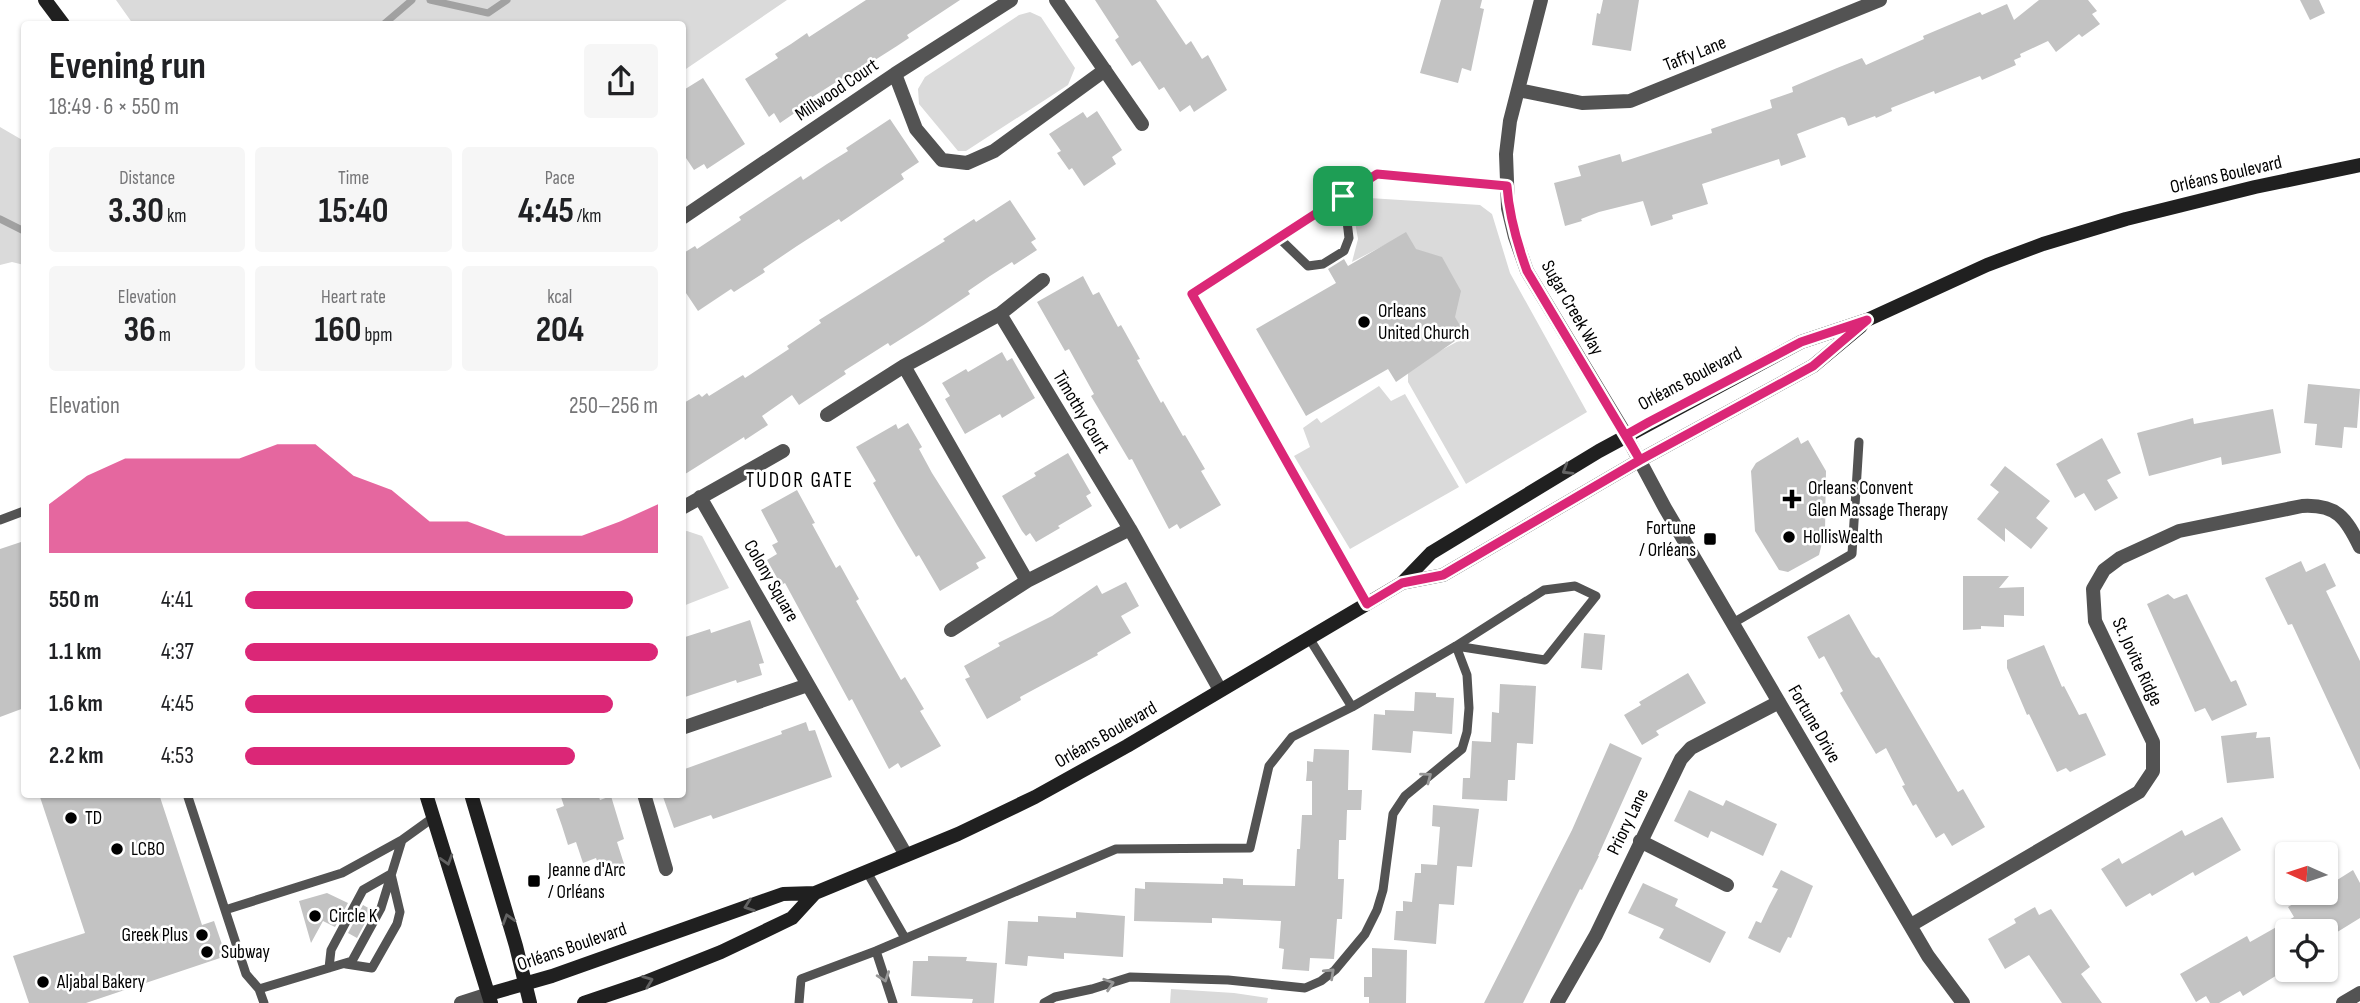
<!DOCTYPE html>
<meta charset="utf-8">
<style>
:root{--surface:#fff;--page:#f6f6f6;--text:#202124;--muted:#757577;--accent:#db2777}
body{margin:0;font-family:"Sofia Sans Condensed",sans-serif;background:var(--page);color:var(--text);height:100vh;display:flex;flex-direction:column;font-size:26px;white-space:nowrap}
*{box-sizing:border-box;margin:0}
p{font-size:23px;color:var(--muted)}
.icon{flex:none;width:38px;height:38px;fill:none;stroke:currentColor;stroke-width:2;stroke-linecap:round;stroke-linejoin:round}
.map{position:relative;flex:1;overflow:hidden}
.panel{position:absolute;left:21px;top:21px;width:665px;height:777px;display:flex;flex-direction:column;background:var(--surface);border-radius:7px;box-shadow:0 2px 5px #0004}
.panel>*{flex:none}
.needle{width:46px;rotate:273deg}
.controls{position:absolute;left:2275px;top:842px;display:grid;gap:14px}
.controls a{display:grid;place-items:center;width:63px;height:63px;border-radius:7px;background:var(--surface);box-shadow:0 2px 5px #0004;font-size:35px}
.pin{position:absolute;display:grid;place-items:center;width:60px;height:60px;color:#fff;margin:-30px;border-radius:14px;box-shadow:0 4px 10px #0006}
.round{display:grid;place-items:center;flex:none;width:74px;height:74px;border-radius:7px;background:var(--page)}
.summary{display:flex;align-items:center;justify-content:space-between;height:119px;padding:0 28px}
h1{font-size:38px;font-weight:700;line-height:52px}
.figures{display:grid;grid-template-columns:repeat(3,1fr);gap:10px;height:119px;padding:7px 28px}
.figures div{display:grid;align-content:center;border-radius:7px;background:var(--page);text-align:center}
.figures b{font-size:35px;font-weight:700}
.figures small{font-size:19px;font-weight:400}
.figures p{font-size:19px}
.chart{height:196px;padding:14px 28px}
.chart p{display:flex;justify-content:space-between}
.chart svg{width:100%;height:126px;margin-top:7px;fill:var(--accent);opacity:.7}
ul{padding:0 28px;list-style:none;font-size:23px}
li{display:grid;grid-template-columns:112px 84px 1fr;align-items:center;height:52px}
li i{height:18px;border-radius:9px;background:var(--accent)}
.map>svg:first-child{display:block}
.green{fill:#dadada}
.lines{fill:none;stroke-linecap:round;stroke-linejoin:round}
.stream{stroke:#a1a1a1;stroke-width:7}
.building{fill:#c3c3c3}
.service{stroke:#535353;stroke-width:9}
.minor{stroke:#535353;stroke-width:14}
.tertiary{stroke:#535353;stroke-width:14}
.secondary{stroke:#202020;stroke-width:14}
.oneway{stroke:#636363}
.oneway2{stroke:#989898}
.route-casing{stroke:#fff;stroke-width:14}
.route{stroke:#db2777;stroke-width:9}
.poi-dot{fill:#000;stroke:#fff;stroke-width:2.5}
.labels{text-anchor:middle;dominant-baseline:central;stroke-width:5;stroke-linejoin:round;paint-order:stroke}
.street-label{font-size:19px;fill:#000;stroke:#fff}
.poi-label{font-size:19px;fill:#000;stroke:#fff;text-anchor:start}
.neighbourhood-label{font-size:21px;letter-spacing:2px;fill:#000;stroke:#fff}
</style>
<div class="map">
<svg width="2360" height="1003" viewBox="0 0 2360 1003">
<rect width="100%" height="100%" fill="#fff"/>
<path class="green" d="M116 0H787L683 71 682 24H133Z
M1030 12 1041 17 1075 68 1068 85 966 151H958L919 104 918 89 925 77 1019 15Z
M0 127 24 141V265L12 262 0 265Z
M1369 198 1480 205 1492 214 1510 273 1587 412 1466 484 1408 382V373L1405 370 1462 339 1402 236 1352 262 1358 239 1354 216 1360 202Z
M1379 386 1391 401 1405 394 1459 487 1350 549 1294 456 1310 447 1303 428 1317 418 1321 423Z
M687 531 702 536 729 588 683 606V532Z
M1171 989 1234 993 1268 998 1267 1003H1170Z"/>
<g class="lines">
<path class="stream" d="M430 0 488 13 507 0
M384 24 412 0
M0 219 24 231"/>
</g>
<path class="building" d="M866 0H960L907 35 909 38 897 46 845 79 844 77 800 105 802 108 780 123 774 113 769 117 745 79 778 58 775 54 791 44 807 33 809 37Z
M1095 0H1156L1186 45 1191 41 1202 59 1208 55 1227 90 1194 112 1190 105 1180 112 1164 87 1159 90 1140 61 1132 66 1115 40 1119 37Z
M1441 0H1482L1480 8 1484 9 1471 71 1462 68 1458 83 1420 73Z
M1603 0H1639L1631 51 1592 45 1597 13 1600 14Z
M2039 0H2088L2097 11 2092 14 2100 24 2082 37 2079 34 2056 52 2048 41 2020 54 2021 57 2014 60 2016 65 1982 80 1980 76 1935 94 1934 91 1891 108 1892 111 1876 118 1875 116 1848 126 1845 118 1842 117 1797 134 1806 157 1781 166 1779 159 1702 184 1708 204 1672 215 1673 219 1651 226 1643 201 1599 212 1581 219 1582 221 1565 226 1554 183 1581 176 1578 166 1620 154 1622 162 1712 133 1711 129 1772 108 1770 100 1793 92 1792 87 1837 68 1862 58 1866 65 1924 39 1923 36 1980 12 1982 15 2007 4 2014 20Z
M2300 0H2319L2325 13 2310 20Z
M703 78 745 144 707 169 704 164 694 170 682 152V91Z
M1097 111 1122 150 1112 157 1116 164 1084 186 1072 168 1069 170 1057 153 1061 151 1049 134 1083 112 1087 118Z
M890 119 919 162 901 174 904 179 841 222 839 219 797 246 763 269 765 272 734 292 731 289 698 311 682 287V254L695 246 697 249 741 220 739 217 801 176 803 180 827 164 848 151 846 148Z
M1010 200 1036 239 1031 242 1037 250 1014 265 1012 262 990 276 968 291 970 294 925 324 890 346 888 343 844 371 846 374 799 405 792 395 762 416 768 425 745 440 744 437 682 476V404L699 394 702 397 707 393 709 396 743 375 745 378 789 349 787 346 821 323 819 320 945 241 943 239 974 219 976 222Z
M1406 232 1416 249 1442 257 1461 291 1455 317 1465 334 1396 382 1388 369 1306 416 1256 329 1336 283 1328 269 1344 259 1348 266Z
M1083 276 1093 295 1099 292 1118 327 1121 325 1140 359 1137 360 1161 403 1163 401 1183 436 1185 435 1205 469 1201 471 1221 505 1180 529 1177 524 1169 529 1132 459 1129 460 1091 396 1094 394 1069 349 1065 351 1037 302Z
M1002 352 1007 361 1012 358 1035 398 1002 418 1000 414 965 434 945 399 950 396 942 383 966 369 968 372Z
M2308 384 2360 389 2357 428 2344 427 2342 448 2315 445 2317 424 2304 423Z
M2273 409 2281 453 2222 465 2221 457 2149 476 2137 433 2193 418 2194 424Z
M908 423 922 447 919 449 932 473 986 558 976 563 979 568 940 591 919 555 916 557 897 525 873 483 876 481 856 447 891 427 896 424 898 429Z
M1798 437 1801 444 1808 440 1826 471 1825 531 1819 555 1788 572 1779 570 1755 531 1751 471 1756 463Z
M2102 438 2121 473 2107 480 2118 498 2095 511 2084 493 2075 498 2056 464Z
M1068 453 1091 493 1086 496 1092 506 1058 526 1060 528 1036 542 1030 533 1026 536 1022 531 1002 496 1036 476 1034 473Z
M2005 466 2050 501 2036 518 2048 528 2031 549 2005 528V542L1977 519 1999 492 1990 485Z
M797 490 815 523 812 524 836 568 840 565 850 583 859 599 856 601 901 680 905 677 914 692 924 709 920 711 941 746 901 768 898 763 889 769 852 699 849 701 785 583 781 585 767 560 777 554 772 545 778 542 761 510Z
M24 541V708L0 717V549Z
M2301 561 2306 572 2325 563 2336 586 2326 591 2360 661V770L2292 624 2288 625 2265 578Z
M1963 576H2009L1999 588 2024 587V616L2004 615V627L1981 626V629L1963 630Z
M1126 582 1139 606 1121 616 1131 633 1097 653 1098 655 1020 697 1021 700 987 719 965 679 970 677 964 666 1000 646 998 643 1052 616 1097 585 1102 594Z
M2168 594 2174 599 2187 594 2231 682 2236 680 2247 705 2212 721 2205 708 2195 712 2147 604Z
M1849 614 1872 654 1876 658 1879 657 1958 792 1963 789 1985 827 1952 846 1944 833 1936 838 1916 804 1913 806 1902 786 1905 785 1886 748 1876 754 1840 693 1843 691 1824 656 1819 659 1807 637Z
M750 620 764 663 759 664 762 675 737 683 736 680 682 698V638L710 629 711 633Z
M1584 633 1605 635 1602 670 1581 668Z
M2044 645 2062 687 2064 686 2079 715 2086 713 2106 755 2070 772 2066 768 2057 772 2029 714 2027 715 2007 668V660Z
M1688 673 1706 703 1656 731 1659 735 1642 745 1624 715 1641 705 1639 702Z
M1500 684 1536 686 1533 744 1517 743 1515 780H1508L1507 801 1462 799 1463 778H1470L1472 741 1491 742 1492 712 1499 713Z
M1415 692 1436 693V697L1454 698 1452 734 1413 731 1411 753 1372 750 1374 714 1385 715V710L1414 711Z
M806 722 809 731 815 730 832 777 713 819 711 815 674 828 662 794H682V770L782 734 781 731Z
M2257 732 2256 738 2270 737 2274 778 2227 783 2221 736Z
M1610 743 1642 758 1598 856H1599L1582 890 1580 889 1523 1003H1484L1572 830Z
M1314 749 1349 750 1348 790H1362L1361 810H1347L1346 840H1339L1338 879H1344L1342 919H1337L1334 959 1310 958 1309 971 1282 969 1284 949 1279 948 1281 921 1212 918V923L1134 921 1135 888 1145 889V882L1223 884V878L1243 879V885L1295 886 1297 849H1300L1302 815H1312V781H1306L1307 771V761L1313 762Z
M1689 790 1723 806 1726 800 1777 824 1763 856 1711 831 1708 838 1674 821Z
M39 794H159L202 925 214 921 226 956 86 1003H29L13 956 85 933Z
M560 794H598L600 800 611 796 624 839 617 842 626 870 603 878 596 858 583 863 576 842 568 845 562 826 556 809 564 806Z
M1433 805 1479 809 1472 867 1457 866 1454 905 1439 904 1436 944 1394 940 1396 911H1403V901L1412 902 1415 873H1421V864L1437 865 1440 827 1432 826Z
M2222 817 2241 850 2195 876 2193 872 2152 896 2150 893 2126 907 2101 869 2119 858 2122 864 2182 830 2185 836Z
M1781 870 1813 886 1791 938 1788 937 1780 953 1748 938 1756 921 1761 923 1769 906 1778 889 1772 887Z
M2353 870 2360 883V918L2326 939V931H2287V969L2243 996 2240 991 2219 1003H2210L2206 996 2196 1002 2180 974 2247 936 2250 942 2294 917 2288 907 2313 892H2326V887Z
M1643 883 1678 899 1675 906 1726 932 1710 963 1659 938 1664 929 1628 913Z
M327 893 348 903 335 927 323 921 311 943 299 901Z
M363 905 372 910 357 938 348 933Z
M2035 907 2039 915 2051 909 2090 967 2081 974 2102 1003H2062L2029 955 2005 969 1988 939 2016 923 2014 919Z
M1076 912 1125 916 1123 957 1064 953V959L1028 956 1027 966 1005 964 1008 921 1038 922V916L1076 918Z
M1372 948 1407 950 1406 1003H1369V997H1364V977H1372Z
M928 956 967 957 966 961 997 963 994 1003H972L973 999 911 996 913 961H928Z"/>
<g class="lines">
<path class="service" d="M1279 238 1308 266 1323 264 1344 251 1349 238 1344 196
M0 520 24 511
M1367 604 1193 294 1377 174 1507 186
M1733 623 1852 554 1859 442
M1309 638 1352 707
M187 794 246 974 259 989 264 1003
M867 872 905 938
M225 910 342 873 402 840
M876 951 893 1003
M329 968 331 950 363 890 391 874 400 912 397 924 372 968 346 964
M259 989 352 961 381 908 402 840 434 817
M799 1003 801 979 876 951 1116 849 1250 848 1269 766 1292 737 1352 707 1456 646 1544 590 1575 586 1596 596 1545 660 1456 646 1467 675 1469 708 1467 732 1462 749 1405 796 1393 814 1383 890 1377 910 1365 934 1335 970 1321 981 1305 988 1228 980 1130 977 1092 989 1055 997 1044 1003"/>
<path class="minor" d="M1056 0 1142 124
M1541 0 1510 121 1506 154 1508 208 1515 237 1527 271 1626 435 1665 508 1928 956 1963 1003
M895 74 916 129 942 160 967 163 994 151 1105 70
M1518 90 1582 103 1630 101 1880 0
M682 218 895 74 1011 0
M1000 314 1130 529 1220 690
M904 366 1027 581 951 630
M827 415 904 366 1000 314 1043 280
M700 497 906 855
M682 508 783 451
M1027 581 1130 529
M682 728 808 685
M644 794 666 869
M1640 841 1727 885
M1911 925 2139 792 2153 771V742L2095 621 2093 589 2104 570 2120 558 2179 531 2302 506C2337 504 2346 518 2360 547
M1557 1003 1596 935 1681 759 1691 748 1779 702
M2343 1003 2360 993"/>
<path class="tertiary" d="M461 1003 489 994"/>
<path class="secondary" d="M45 0 63 24
M1402 583 1443 575 1640 460 1813 366 1861 326
M426 794 491 1003
M471 794 516 946 530 1003
M489 994 552 976 783 894 815 893 958 834 1035 797 1127 746 1402 583 1431 553 1599 451 1801 342 1867 320 1987 265 2043 244 2126 219 2255 187 2360 165
M584 1003 643 983 721 952 792 918 815 893"/>
</g>
<defs><path id="oneway-chevron" d="M-2-3.5L2.5 0L-2 3.5" fill="none" stroke-width="1.6" stroke-linecap="round" stroke-linejoin="round" transform="scale(1.75)"/></defs>
<g class="oneway">
<use href="#oneway-chevron" transform="translate(1567 470) rotate(149)"/>
<use href="#oneway-chevron" transform="translate(447 860) rotate(73)"/>
<use href="#oneway-chevron" transform="translate(749 906) rotate(161)"/>
<use href="#oneway-chevron" transform="translate(508 919) rotate(-107)"/>
<use href="#oneway-chevron" transform="translate(648 981) rotate(-21)"/>
</g>
<g class="oneway2">
<use href="#oneway-chevron" transform="translate(1427 777) rotate(-37)"/>
<use href="#oneway-chevron" transform="translate(1330 973) rotate(-43)"/>
<use href="#oneway-chevron" transform="translate(884 977) rotate(71)"/>
<use href="#oneway-chevron" transform="translate(1109 984) rotate(-18)"/>
</g>
<g class="lines">
<defs>
<path id="route" d="M1343 196 1192 294 1367 604 1402 583 1443 575 1640 460 1626 435 1649 422 1801 342 1867 320 1813 366 1640 460 1527 271C1517 243 1509 216 1507 186L1377 174 1343 196"/>
</defs>
<use href="#route" class="route-casing"/>
<use href="#route" class="route"/>
</g>
<g class="poi-dot">
<circle cx="1364" cy="322" r="7"/>
<path d="M1788.5 488.5h7v7h7v7h-7v7h-7v-7h-7v-7h7z"/>
<circle cx="1789" cy="537" r="7"/>
<rect x="1703" y="532" width="14" height="14" rx="3.5"/>
<circle cx="71" cy="818" r="7"/>
<circle cx="117" cy="849" r="7"/>
<rect x="527" y="874" width="14" height="14" rx="3.5"/>
<circle cx="315" cy="916" r="7"/>
<circle cx="202" cy="935" r="7"/>
<circle cx="207" cy="952" r="7"/>
<circle cx="43" cy="982" r="7"/>
</g>
<g class="labels">
<g class="street-label">
<text transform="translate(1695 54) rotate(-22)">Taffy Lane</text>
<text transform="translate(837 90) rotate(-34)">Millwood Court</text>
<text transform="translate(2226 175) rotate(-13)">Orléans Boulevard</text>
<text transform="translate(1572 308) rotate(60)">Sugar Creek Way</text>
<text transform="translate(1690 379) rotate(-28)">Orléans Boulevard</text>
<text transform="translate(1081 412) rotate(59)">Timothy Court</text>
<text transform="translate(771 581) rotate(60)">Colony Square</text>
<text transform="translate(2137 662) rotate(65)">St. Jovite Ridge</text>
<text transform="translate(1814 724) rotate(60)">Fortune Drive</text>
<text transform="translate(1106 735) rotate(-30)">Orléans Boulevard</text>
<text transform="translate(1628 822) rotate(-64)">Priory Lane</text>
<text transform="translate(572 947) rotate(-19)">Orléans Boulevard</text>
</g>
<g class="poi-label">
<text x="1378" y="311">Orleans<tspan x="1378" dy="22">United Church</tspan></text>
<text x="1808" y="488">Orleans Convent<tspan x="1808" dy="22">Glen Massage Therapy</tspan></text>
<text x="1696" y="528" text-anchor="end">Fortune<tspan x="1696" dy="22">/ Orléans</tspan></text>
<text x="1803" y="537">HollisWealth</text>
<text x="85" y="818">TD</text>
<text x="131" y="849">LCBO</text>
<text x="548" y="870">Jeanne d'Arc<tspan x="548" dy="22">/ Orléans</tspan></text>
<text x="329" y="916">Circle K</text>
<text x="188" y="935" text-anchor="end">Greek Plus</text>
<text x="221" y="952">Subway</text>
<text x="57" y="982">Aljabal Bakery</text>
</g>
<g class="neighbourhood-label">
<text x="800" y="480">TUDOR GATE</text>
</g>
</g>
</svg>
<div class="controls">
<a><svg class="needle" viewBox="-14 -14 28 28"><path d="M0-13l5 13h-10z" fill="#e53935"/><path d="M0 13l5-13h-10z" fill="#757577"/></svg></a>
<a><svg class="icon" aria-label="locate" viewBox="0 0 24 24"><circle cx="12" cy="12" r="6"/><path d="M12 2v4M12 18v4M2 12h4M18 12h4"/></svg></a>
</div>
<div class="pin" style="left:1343px;top:196px;background:#1e9e55"><svg class="icon" aria-label="arrive" viewBox="0 0 24 24"><path d="M6 21V4h12l-3 4 3 4H6"/></svg></div>
<section class="panel">
<div class="summary"><div><h1>Evening run</h1><p>18:49 · 6 × 550 m</p></div><a class="round"><svg class="icon" aria-label="share" viewBox="0 0 24 24"><path d="M12 15V3M7 8l5-5 5 5M5 13v7h14v-7"/></svg></a></div>
<div class="figures">
<div><p>Distance</p><b>3.30<small> km</small></b></div>
<div><p>Time</p><b>15:40</b></div>
<div><p>Pace</p><b>4:45<small> /km</small></b></div>
</div>
<div class="figures">
<div><p>Elevation</p><b>36<small> m</small></b></div>
<div><p>Heart rate</p><b>160<small> bpm</small></b></div>
<div><p>kcal</p><b>204</b></div>
</div>
<div class="chart"><p><span>Elevation</span>250–256 m</p>
<svg viewBox="0 0 160 44" preserveAspectRatio="none"><path d="M0 44V27L10 17L20 11L30 11L40 11L50 11L60 6L70 6L80 17L90 22L100 33L110 33L120 38L130 38L140 38L150 33L160 27V44z"/></svg>
</div>
<ul>
<li><b>550 m</b>4:41<i style="width:94%"></i></li>
<li><b>1.1 km</b>4:37<i style="width:100%"></i></li>
<li><b>1.6 km</b>4:45<i style="width:89%"></i></li>
<li><b>2.2 km</b>4:53<i style="width:80%"></i></li>
</ul>
</section>
</div>
